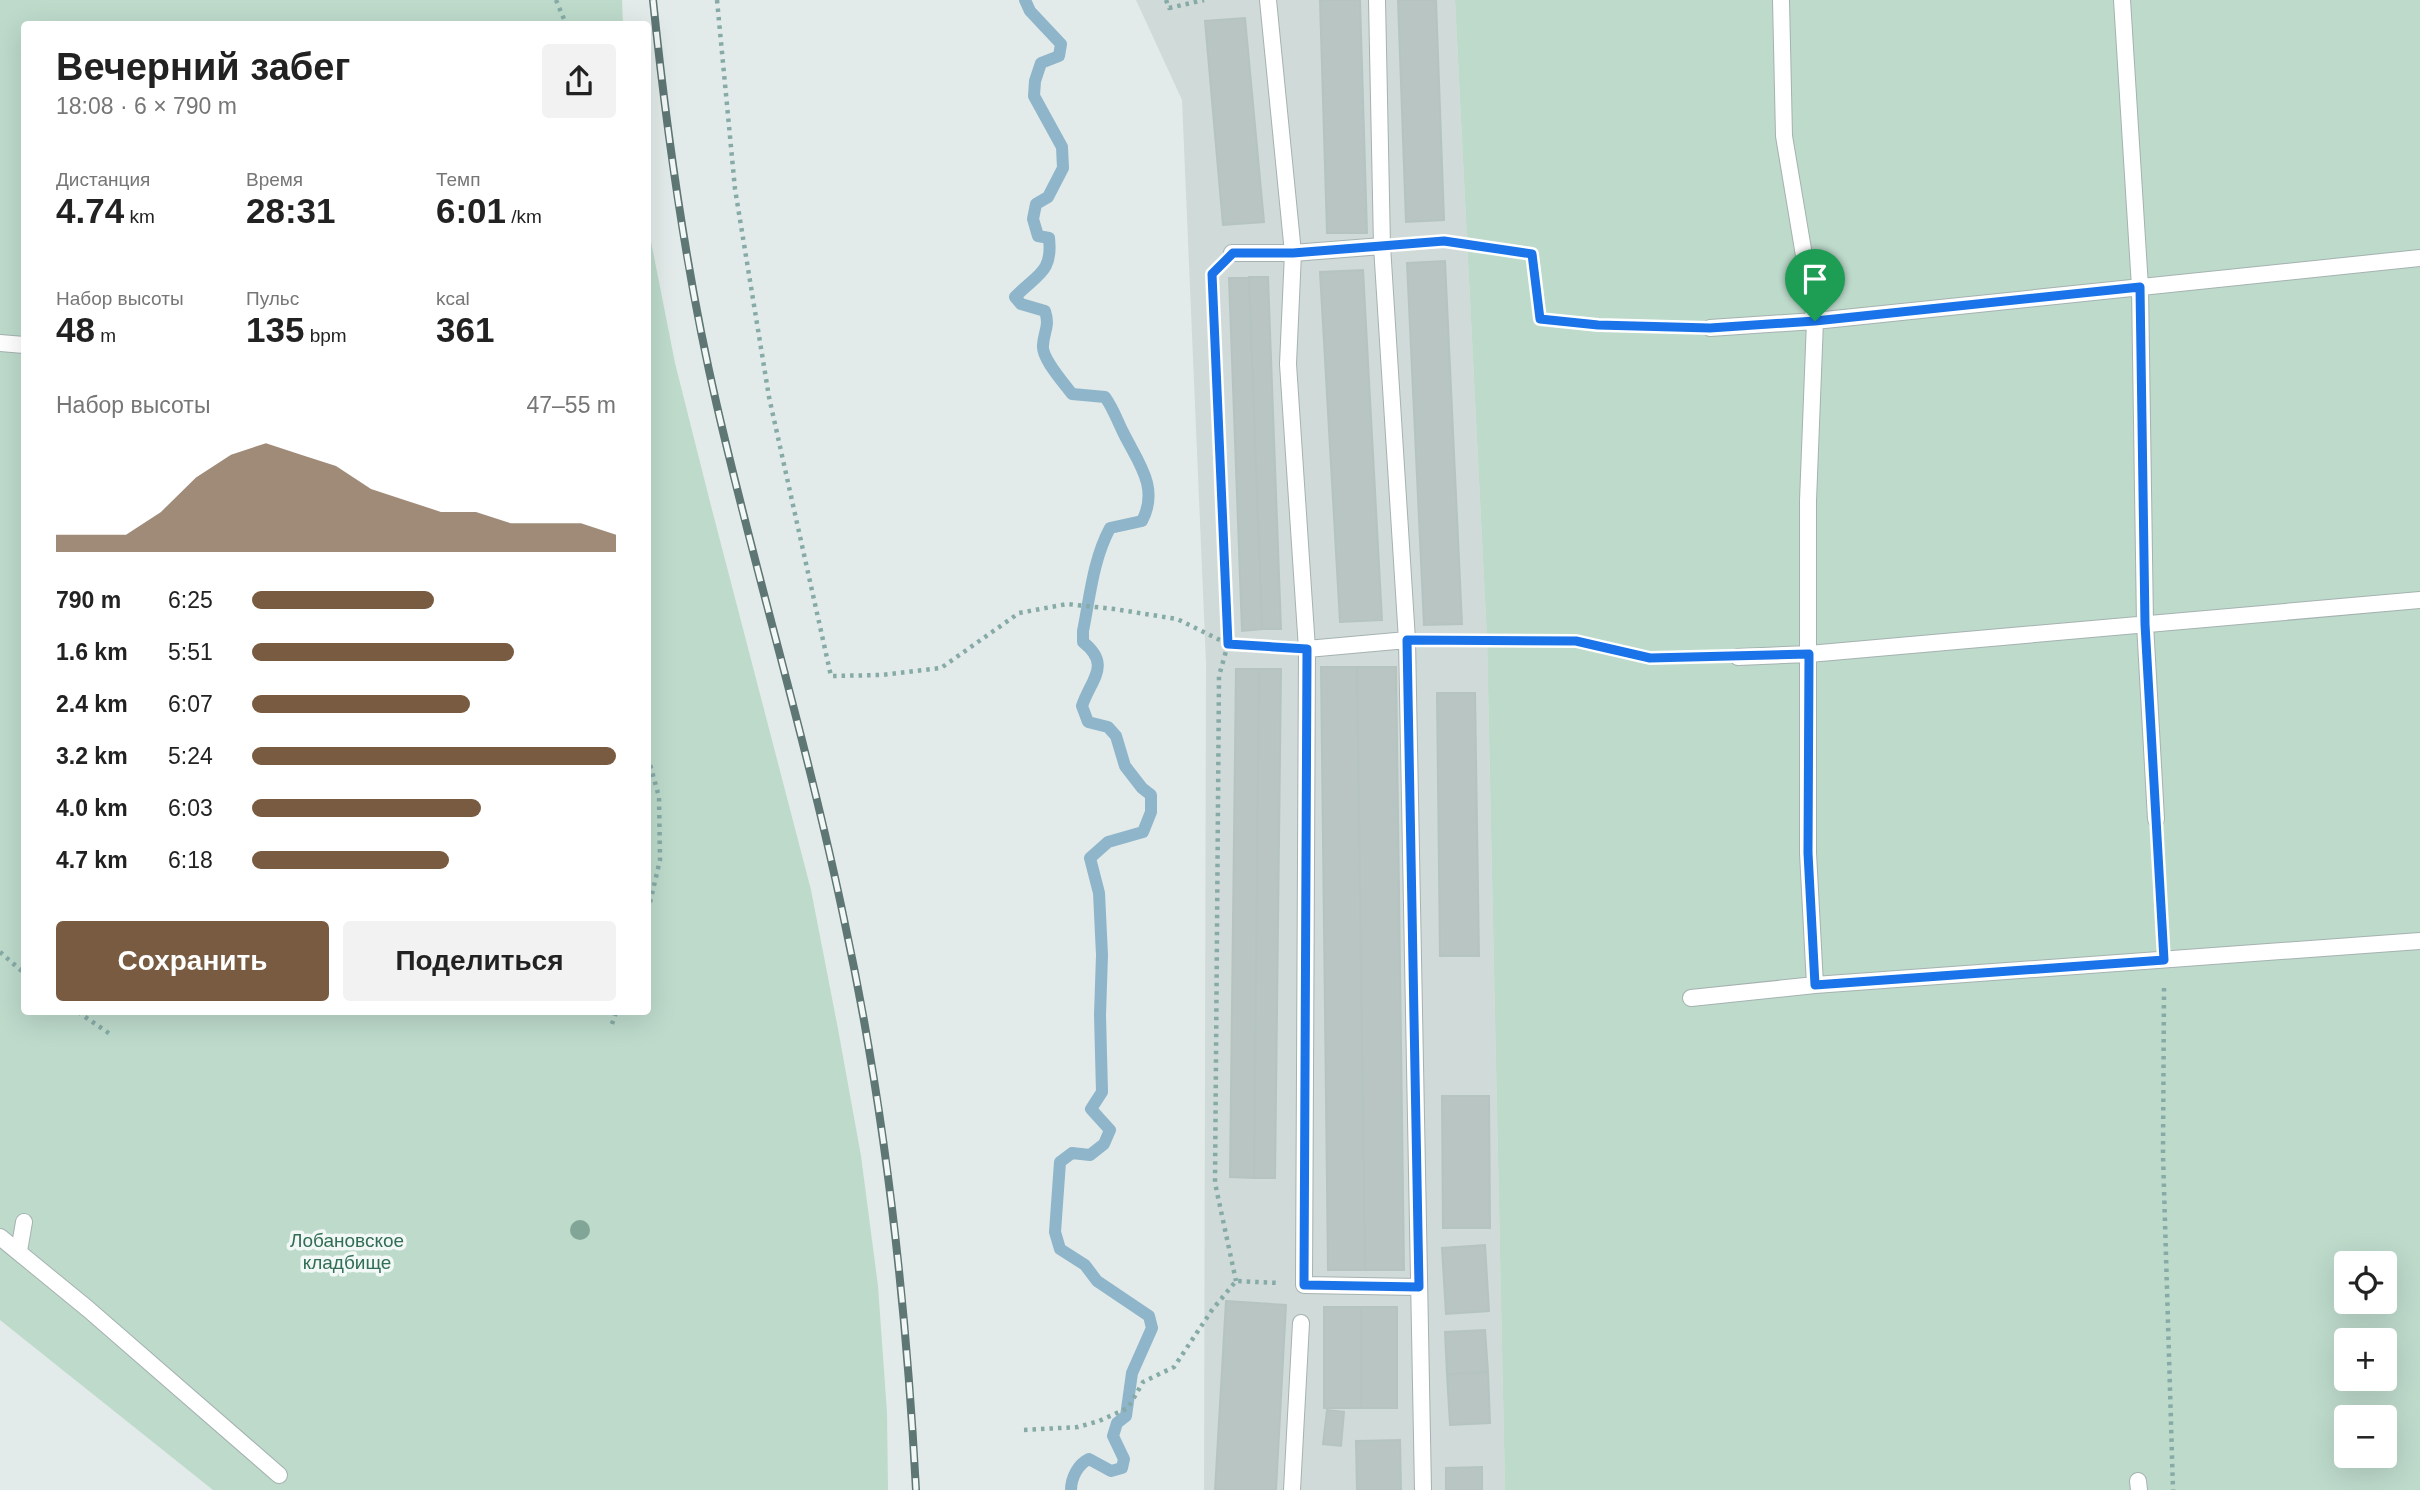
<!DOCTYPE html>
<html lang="ru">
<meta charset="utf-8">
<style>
:root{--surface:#fff;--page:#f2f2f2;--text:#222;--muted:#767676;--accent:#795b41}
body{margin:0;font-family:Arial,sans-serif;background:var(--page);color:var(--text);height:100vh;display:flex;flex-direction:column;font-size:26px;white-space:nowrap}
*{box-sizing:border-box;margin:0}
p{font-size:23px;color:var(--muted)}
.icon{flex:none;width:38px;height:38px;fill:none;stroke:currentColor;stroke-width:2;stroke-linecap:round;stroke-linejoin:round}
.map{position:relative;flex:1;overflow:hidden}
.details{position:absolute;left:21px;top:21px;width:630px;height:994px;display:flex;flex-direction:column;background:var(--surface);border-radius:7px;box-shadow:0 7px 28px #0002}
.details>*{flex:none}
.controls{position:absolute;left:2334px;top:1251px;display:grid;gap:14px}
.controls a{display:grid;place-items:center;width:63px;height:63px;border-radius:7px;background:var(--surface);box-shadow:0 7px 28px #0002;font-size:35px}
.pin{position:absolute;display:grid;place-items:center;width:60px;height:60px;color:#fff;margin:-72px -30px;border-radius:50% 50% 50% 0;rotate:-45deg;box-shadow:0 0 7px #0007}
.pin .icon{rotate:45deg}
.round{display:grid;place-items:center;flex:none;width:74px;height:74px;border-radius:7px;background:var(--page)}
.summary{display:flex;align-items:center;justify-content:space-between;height:119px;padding:0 35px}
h1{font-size:38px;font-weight:700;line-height:52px}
.metrics{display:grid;grid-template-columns:repeat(3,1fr);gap:10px;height:119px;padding:7px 35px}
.metrics div{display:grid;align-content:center}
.metrics b{font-size:35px;font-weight:700}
.metrics small{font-size:19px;font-weight:400}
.metrics p{font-size:19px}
.chart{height:196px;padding:14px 35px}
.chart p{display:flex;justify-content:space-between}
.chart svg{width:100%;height:126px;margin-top:7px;fill:var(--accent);opacity:.7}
.action{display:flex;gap:14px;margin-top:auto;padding:14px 35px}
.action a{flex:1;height:80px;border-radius:7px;background:var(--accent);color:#fff;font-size:28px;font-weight:700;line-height:80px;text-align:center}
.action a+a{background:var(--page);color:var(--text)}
ul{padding:0 35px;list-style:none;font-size:23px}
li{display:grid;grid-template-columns:112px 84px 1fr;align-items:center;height:52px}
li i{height:18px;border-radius:9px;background:var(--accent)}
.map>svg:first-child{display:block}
.built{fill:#d0dad8}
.green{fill:#bddacb;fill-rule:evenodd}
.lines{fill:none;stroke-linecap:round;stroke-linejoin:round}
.stream{stroke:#8fb5cb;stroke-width:12}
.building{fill:#b8c5c2;stroke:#b5c4c1;stroke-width:2}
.lane-casing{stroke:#a5b2b1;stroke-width:18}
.path{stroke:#86aba7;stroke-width:4.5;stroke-dasharray:3.5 5;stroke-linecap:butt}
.lane{stroke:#fff;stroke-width:16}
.rail-casing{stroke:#5e7674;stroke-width:8}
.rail{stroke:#f2f8f6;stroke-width:5;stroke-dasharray:16;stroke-linecap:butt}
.tree{fill:#81a698}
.route-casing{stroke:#fff;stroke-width:14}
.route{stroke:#1a73e8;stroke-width:9}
.labels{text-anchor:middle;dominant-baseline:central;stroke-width:7;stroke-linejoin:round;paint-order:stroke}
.park-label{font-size:19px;fill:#326d55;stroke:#f2f8f6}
</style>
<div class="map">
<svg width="2420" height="1490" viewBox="0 0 2420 1490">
<rect width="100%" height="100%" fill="#e2ebe9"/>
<path class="built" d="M1136 0H1455L1487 639 1505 1490H1204L1206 663 1182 100Z"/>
<path class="green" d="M0 0H622L623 24H24V1012H648V226L675 363 710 502 811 890 838 1029 861 1156 878 1286 887 1413 888 1490H213L0 1320Z
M1455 0H2420V1490H1505L1487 639ZM2347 1264H2385V1302H2347ZM2347 1340H2385V1379H2347ZM2347 1418H2385V1456H2347Z"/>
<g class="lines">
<path class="stream" d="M1025 0 1030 11 1061 44 1059 56 1041 63 1035 81 1034 96 1062 147 1063 168 1048 197 1036 204 1033 219 1038 236 1049 238C1053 273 1037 274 1015 297L1021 304 1045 311C1050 327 1044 330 1043 345 1041 358 1064 383 1072 394L1105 397C1113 408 1117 420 1123 432 1137 461 1160 487 1142 521L1110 528C1093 560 1090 596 1083 631V642C1112 665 1091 679 1082 706L1088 722 1108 727 1116 736 1125 766 1142 788 1151 795V812L1143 832 1108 842 1090 858 1099 893 1102 955 1100 1015 1102 1092 1091 1109 1110 1130 1104 1144 1090 1155 1072 1153 1060 1162 1055 1232 1060 1249 1085 1265 1097 1281 1149 1316 1152 1328 1132 1373 1126 1416 1117 1423 1113 1436 1124 1459 1122 1468 1111 1471 1089 1459C1078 1464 1071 1478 1071 1490"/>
</g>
<path class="building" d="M1320 0H1360L1367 233H1327Z
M1398 0H1436L1444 220 1406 222Z
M1245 18 1264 222 1223 225 1205 21Z
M1445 261 1462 624 1424 625 1407 263Z
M1363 270 1382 620 1340 622 1320 272Z
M1249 277 1262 629 1242 631 1229 278Z
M1249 277H1268L1281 629H1262Z
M1321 667H1357L1365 1270H1328Z
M1357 667H1396L1404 1270H1365Z
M1236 669H1259L1254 1178 1230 1177Z
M1259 669H1281L1275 1178H1254Z
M1437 693H1475L1479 956H1440Z
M1442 1096H1489L1490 1228H1443Z
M1485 1245 1489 1311 1446 1314 1442 1248Z
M1226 1301 1286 1305 1276 1490H1215Z
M1324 1307H1361V1408H1324Z
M1361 1307H1397V1408H1361Z
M1485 1330 1488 1372 1447 1374 1445 1332Z
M1488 1372 1490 1423 1450 1425 1447 1374Z
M1327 1410 1344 1412 1341 1446 1323 1444Z
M1400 1440 1401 1490H1357L1356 1441Z
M1482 1467V1490H1446V1468Z"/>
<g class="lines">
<defs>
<path id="lane" d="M1268 0 1293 253 1288 364 1307 649 1304 1285 1419 1287
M1377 0 1382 246 1407 640 1423 1490
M1781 0 1784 136 1815 321 1808 501V853L1815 985
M2122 0 2140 287 2145 624 2156 819
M1232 253H1293L1382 246
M1710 328 1815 321 2420 258
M0 343 24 345
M1307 649 1407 640
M1738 657 1809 654 2420 600
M1691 998 1815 985 2420 941
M0 1237 88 1309 279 1475
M19 1251 24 1222
M2138 1481 2139 1490
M1292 1490 1301 1323"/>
</defs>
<use href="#lane" class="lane-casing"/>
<path class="path" d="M556 0 566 24
M717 0 735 189 769 397 831 676 881 675 941 668 1019 613 1067 604 1114 609 1177 619 1228 644 1280 647
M1166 0 1169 8 1204 0
M1409 244 1444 241 1532 254 1540 319 1598 325 1684 327
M1215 272 1212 274 1228 644 1219 676 1215 1183 1236 1281
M1433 640 1576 641 1650 658 1713 657
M648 757 659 797 660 860 648 911
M2157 844 2163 933
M0 952 24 973
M2164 988 2163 1155 2173 1490
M78 1012 110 1034
M612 1024 616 1012
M1024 1430 1078 1427 1099 1421 1128 1408 1143 1382 1174 1367 1212 1310 1236 1281 1279 1283"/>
<use href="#lane" class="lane"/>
<defs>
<path id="rail" d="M653 0C667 136 686 273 717 406 757 579 809 750 845 924 885 1110 906 1300 916 1490"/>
</defs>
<use href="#rail" class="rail-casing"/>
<use href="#rail" class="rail"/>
</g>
<circle class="tree" cx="580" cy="1230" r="10"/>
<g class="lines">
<defs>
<path id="route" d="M1444 241 1532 254 1540 319 1598 325 1710 328 1815 321 2140 287 2145 624 2164 960 1815 985 1808 853 1809 654 1650 658 1576 641 1407 640 1419 1287 1304 1285 1307 649 1228 644 1212 274 1233 253H1293Z"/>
</defs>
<use href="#route" class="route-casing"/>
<use href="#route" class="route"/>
</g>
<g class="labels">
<g class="park-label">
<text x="347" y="1240">Лобановское<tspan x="347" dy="22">кладбище</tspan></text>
</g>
</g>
</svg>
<div class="controls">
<a><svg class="icon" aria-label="locate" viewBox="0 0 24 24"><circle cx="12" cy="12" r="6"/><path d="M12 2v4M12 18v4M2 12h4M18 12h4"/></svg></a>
<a>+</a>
<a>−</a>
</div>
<div class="pin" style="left:1815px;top:321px;background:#1e9e55"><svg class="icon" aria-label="arrive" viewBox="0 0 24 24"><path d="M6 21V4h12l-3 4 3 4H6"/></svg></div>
<section class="details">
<div class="summary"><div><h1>Вечерний забег</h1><p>18:08 · 6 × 790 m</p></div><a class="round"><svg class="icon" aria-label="share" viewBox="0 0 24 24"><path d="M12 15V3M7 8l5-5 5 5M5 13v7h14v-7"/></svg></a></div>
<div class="metrics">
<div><p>Дистанция</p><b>4.74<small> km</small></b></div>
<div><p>Время</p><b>28:31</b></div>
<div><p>Темп</p><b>6:01<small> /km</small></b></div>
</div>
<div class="metrics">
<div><p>Набор высоты</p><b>48<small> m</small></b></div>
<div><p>Пульс</p><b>135<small> bpm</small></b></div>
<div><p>kcal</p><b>361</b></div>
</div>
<div class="chart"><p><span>Набор высоты</span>47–55 m</p>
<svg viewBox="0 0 160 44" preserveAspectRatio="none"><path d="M0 44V38L10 38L20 38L30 30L40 18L50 10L60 6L70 10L80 14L90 22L100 26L110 30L120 30L130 34L140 34L150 34L160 38V44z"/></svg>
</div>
<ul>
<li><b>790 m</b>6:25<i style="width:50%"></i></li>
<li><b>1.6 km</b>5:51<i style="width:72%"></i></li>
<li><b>2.4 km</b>6:07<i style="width:60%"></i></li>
<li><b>3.2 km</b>5:24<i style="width:100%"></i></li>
<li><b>4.0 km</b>6:03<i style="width:63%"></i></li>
<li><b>4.7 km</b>6:18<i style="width:54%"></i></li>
</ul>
<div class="action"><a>Сохранить</a><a>Поделиться</a></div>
</section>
</div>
